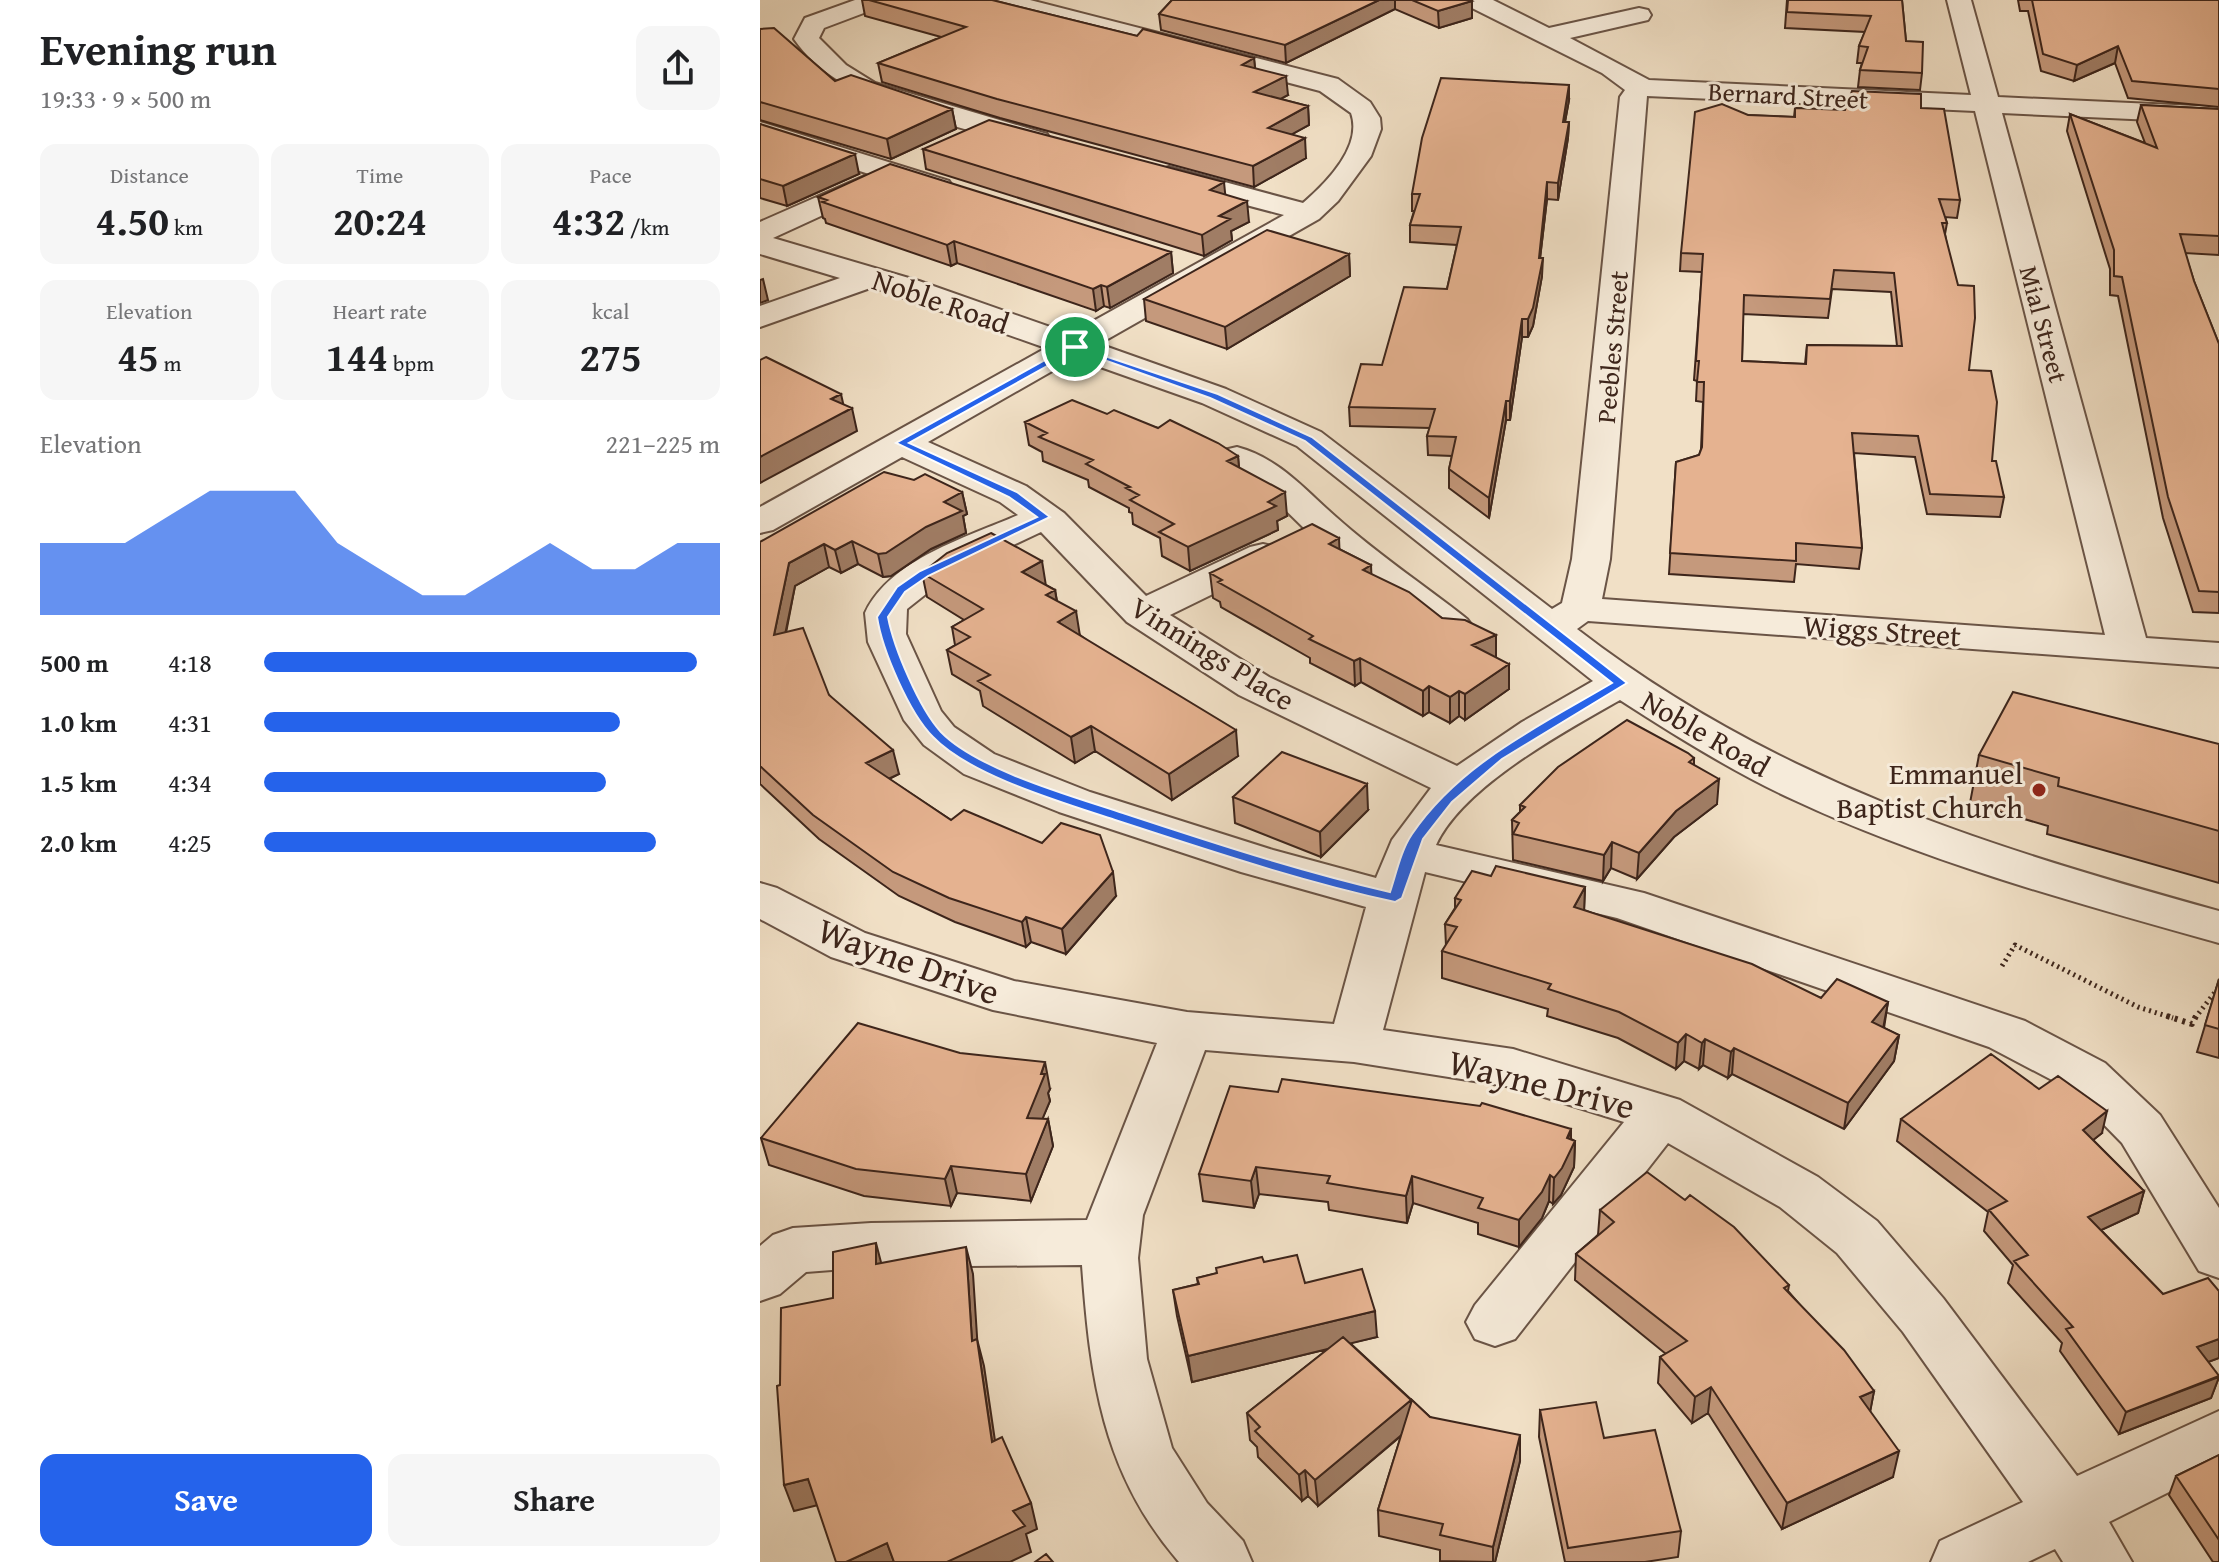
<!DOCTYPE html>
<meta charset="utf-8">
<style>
:root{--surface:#fff;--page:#f6f6f6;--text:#202124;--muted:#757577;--accent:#2563eb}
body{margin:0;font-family:"Gentium Book Plus",serif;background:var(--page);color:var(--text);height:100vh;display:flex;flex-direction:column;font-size:30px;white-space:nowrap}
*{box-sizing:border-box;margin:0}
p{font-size:26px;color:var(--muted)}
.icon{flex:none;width:44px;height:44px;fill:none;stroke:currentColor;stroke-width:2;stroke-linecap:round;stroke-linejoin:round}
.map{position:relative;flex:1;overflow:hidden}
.drawer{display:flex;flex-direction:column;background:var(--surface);width:760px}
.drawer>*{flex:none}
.pin{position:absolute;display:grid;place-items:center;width:68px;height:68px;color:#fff;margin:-34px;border:4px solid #fff;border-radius:50%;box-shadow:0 2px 8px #0007}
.round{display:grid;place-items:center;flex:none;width:84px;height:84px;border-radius:16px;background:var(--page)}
.headline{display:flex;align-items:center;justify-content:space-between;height:136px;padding:0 40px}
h1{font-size:44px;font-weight:700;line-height:60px}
.stats{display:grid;grid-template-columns:repeat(3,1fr);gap:12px;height:136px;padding:8px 40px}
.stats div{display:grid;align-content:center;border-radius:16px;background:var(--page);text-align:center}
.stats b{font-size:40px;font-weight:700}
.stats small{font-size:22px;font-weight:400}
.stats p{font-size:22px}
.chart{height:224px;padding:16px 40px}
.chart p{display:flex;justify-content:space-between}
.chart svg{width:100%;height:144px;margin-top:8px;fill:var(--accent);opacity:.7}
.cta{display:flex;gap:16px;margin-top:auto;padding:16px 40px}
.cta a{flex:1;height:92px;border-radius:16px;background:var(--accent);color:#fff;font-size:32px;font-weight:700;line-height:92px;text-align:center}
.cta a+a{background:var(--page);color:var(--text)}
ul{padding:0 40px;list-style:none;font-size:26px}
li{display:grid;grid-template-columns:128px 96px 1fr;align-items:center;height:60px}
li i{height:20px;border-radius:10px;background:var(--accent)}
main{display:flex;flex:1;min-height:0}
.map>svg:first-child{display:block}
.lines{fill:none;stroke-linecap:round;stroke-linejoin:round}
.minor-casing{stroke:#6a5446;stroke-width:4}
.path-far1{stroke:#3d251b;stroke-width:5;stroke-dasharray:2 4;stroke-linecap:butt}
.path{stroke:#3d251b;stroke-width:6;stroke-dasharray:3 5;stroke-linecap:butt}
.minor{fill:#f6ebda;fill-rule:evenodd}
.wall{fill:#c5997c;stroke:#3d251b;stroke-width:2;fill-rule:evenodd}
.shaded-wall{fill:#a07d65;stroke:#3d251b;stroke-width:2}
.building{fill:#e5b290;stroke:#3d251b;stroke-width:2;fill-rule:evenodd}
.route{fill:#2563eb;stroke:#fff;stroke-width:2;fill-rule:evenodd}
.poi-dot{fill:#8f2418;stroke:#f6ebda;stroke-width:3}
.labels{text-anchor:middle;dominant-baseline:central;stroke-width:6;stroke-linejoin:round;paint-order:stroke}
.far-street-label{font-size:26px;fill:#3d251b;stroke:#f6ebda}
.street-label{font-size:30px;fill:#3d251b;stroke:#f6ebda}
.poi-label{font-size:30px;fill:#3d251b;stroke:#f6ebda;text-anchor:end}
.near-street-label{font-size:36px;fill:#3d251b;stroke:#f6ebda}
</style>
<main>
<section class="drawer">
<div class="headline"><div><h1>Evening run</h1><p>19:33 · 9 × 500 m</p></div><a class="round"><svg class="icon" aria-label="share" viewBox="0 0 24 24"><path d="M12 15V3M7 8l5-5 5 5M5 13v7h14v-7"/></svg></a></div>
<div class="stats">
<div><p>Distance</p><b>4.50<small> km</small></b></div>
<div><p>Time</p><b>20:24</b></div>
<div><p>Pace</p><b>4:32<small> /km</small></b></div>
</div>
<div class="stats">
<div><p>Elevation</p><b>45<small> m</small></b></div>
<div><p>Heart rate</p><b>144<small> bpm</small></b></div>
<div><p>kcal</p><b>275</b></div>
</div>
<div class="chart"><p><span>Elevation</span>221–225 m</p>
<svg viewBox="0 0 160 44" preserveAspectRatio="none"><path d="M0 44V22L10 22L20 22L30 14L40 6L50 6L60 6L70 22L80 30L90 38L100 38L110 30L120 22L130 30L140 30L150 22L160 22V44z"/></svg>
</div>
<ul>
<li><b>500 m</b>4:18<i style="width:95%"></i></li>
<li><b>1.0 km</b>4:31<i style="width:78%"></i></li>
<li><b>1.5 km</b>4:34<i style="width:75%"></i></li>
<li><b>2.0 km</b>4:25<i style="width:86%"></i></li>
</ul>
<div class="cta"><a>Save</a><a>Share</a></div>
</section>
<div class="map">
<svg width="1459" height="1562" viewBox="0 0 1459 1562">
<rect width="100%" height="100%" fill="#f1e0c6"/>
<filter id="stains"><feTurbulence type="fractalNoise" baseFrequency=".0025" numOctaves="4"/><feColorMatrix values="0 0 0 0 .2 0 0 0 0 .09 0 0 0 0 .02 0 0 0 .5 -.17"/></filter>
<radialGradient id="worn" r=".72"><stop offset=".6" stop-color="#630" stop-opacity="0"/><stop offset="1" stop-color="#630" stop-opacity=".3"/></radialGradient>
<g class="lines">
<defs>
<path id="minor" d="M95 0H129L125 5 64 28 59 38 86 65 115 83 287 134 291 140 287 146H267C191 123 81 107 34 39L45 18Z
M230 0H270L578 79 610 102 620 118 621 129 611 156 578 201 559 219 339 344 466 389 561 432 792 609 802 603 812 559 860 97 865 90 842 73 706 5 702 0H733L789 28 879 8 888 10 891 15 888 20 810 38 889 80 1211 95 1187 0H1211L1238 97 1459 107V123L1242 113 1386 638 1459 643V667L828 621 817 629C1014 781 1222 845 1459 911V943C1316 903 1169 863 1034 800 973 772 916 736 860 700 804 732 703 786 676 845L884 893 1265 1021 1345 1063 1400 1115 1459 1208V1278L1439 1271 1362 1143 1309 1089 1229 1047 857 918 665 872 623 1030 753 1049 920 1100 1058 1177 1117 1221 1183 1298 1317 1476 1459 1411V1467L1349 1522 1372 1562H1303L1295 1549 1268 1562H1171L1180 1541 1263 1502 1143 1332 1077 1253 1020 1207 908 1143 755 1339 735 1346 715 1339 706 1322 715 1305 864 1122 752 1087 594 1062 445 1050 383 1215 378 1258 387 1359 412 1448 447 1503 483 1541 492 1562H419C342 1473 330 1377 322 1265L111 1267 46 1272 20 1294 0 1301V1246L13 1235 33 1228 111 1223 327 1220 397 1043 233 1010 71 957 0 919V883L17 888 105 933 254 981 427 1012 574 1024 606 907 481 872 299 812 204 774 164 745 144 720 108 642 105 613C130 559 208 537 258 515L240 502 142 457 13 530 0 533V507L286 348 113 287 0 327V306L80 278 0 254V222L109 174 0 139V122L189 181 193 187 189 193 179 196 127 180 124 187 13 238 159 281 310 334 524 215 399 182 395 176 399 170 409 167 543 203C566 183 603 146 591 113L560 91 234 5ZM887 96 1215 111 1345 635 842 599 850 559ZM315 358 442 403 537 446 833 681 762 722 697 766 509 677 410 615 516 563 522 555 516 547 503 544 490 547 386 596 304 513 266 486 168 442ZM281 532 367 622 479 695 671 788 632 840 616 878 513 850 330 792 234 754 194 727 181 711 146 634 147 609 190 575Z
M477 447C519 458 545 490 576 517 617 554 664 585 707 619L713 627 707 635 693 639 679 635 550 534 505 490 464 466 459 458 464 450Z"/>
</defs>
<use href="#minor" class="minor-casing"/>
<path class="path-far1" d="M1242 966 1255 945 1378 1007 1413 1018
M1435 1018 1459 987"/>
<path class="path" d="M1407 1016 1432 1024 1436 1016"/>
<use href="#minor" class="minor"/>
</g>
<path class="wall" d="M102 0H232L377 36 494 58 495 68 528 95 520 99 548 106 549 125 532 134 546 158 494 187 240 118 122 82 118 63 181 37 105 16Z
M412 0H710L712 1V18L679 28 635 9 526 63 401 30 399 14Z
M1027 0H1142L1146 41 1162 73 1160 90 1098 87 1100 70 1102 63H1097L1099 46 1105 32 1025 28Z
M1258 0H1459V107L1368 98 1355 63 1314 81 1281 71 1268 11H1260Z
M0 29 75 81 192 109 196 129 131 159 0 120Z
M809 100 805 122H809L808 138 798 200 787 199 780 258 782 276 773 326 768 337H762L750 420H746L729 518 689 488V469L692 456 668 455 667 436 670 428 590 426 589 407 687 289 697 245 650 242V225L654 211H652V194Z
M1381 105 1459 109V255L1425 253 1434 281 1459 344V613L1433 612 1403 518 1358 296 1350 295V269L1307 131 1310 114 1385 143 1377 122Z
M1035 108 1085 110 1161 108 1200 200 1197 218 1185 217 1187 223 1185 234 1209 370 1232 461 1244 497 1240 517 1167 514 1155 457 1094 453 1102 548 1099 569 1036 564 1034 582 909 574 916 462 939 455 941 449 943 402 936 401 937 381 934 380 942 272 920 271 921 253 988 115 1034 117ZM1072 289 1131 292 1137 346 1047 345 1045 364 982 361 983 314 1068 318Z
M0 124 99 174 27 206 0 198Z
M163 149 465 194 489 222 471 231 472 240 444 256 166 169Z
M58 197 411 252 413 273 350 308 344 306 336 311 197 263 191 266 66 223 65 219 63 218Z
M589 254 590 276 467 349 386 321 384 299Z
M347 414 398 428 478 456 479 468 527 516 517 521 518 530 430 571 402 556 400 538 373 524 372 513 369 512V508L329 487 328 480 283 461 282 452 269 445 265 422Z
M202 492 207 514 203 516 206 533 171 549 131 576 123 577 98 564 81 573 69 567 35 586 26 633 69 695 139 774 129 779 191 820 356 896 306 954 271 942 266 947 195 922 139 896 59 839 0 784V542Z
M579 549 611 565V574L682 618 736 658 749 689 705 720 699 716 690 723 669 712 663 716 601 682 595 686 550 663V658L461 607 460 602 453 598 450 573Z
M162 573 286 585 295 590 297 601 320 635 478 756 412 800 335 751 315 763 223 706 220 691 192 674 187 650 195 645 192 627 204 620 167 597Z
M1459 744V883L1287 834 1288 826 1210 803 1219 755Z
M934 758V765L957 804 914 837 877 879 851 868 843 881 753 860 752 820 760 812V805Z
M473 797 608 810 561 857 475 823Z
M731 876 825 887 824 910 1061 998 1128 1002 1124 1028 1139 1035 1134 1061 1084 1129 972 1074 968 1078 943 1065 939 1069 924 1061 916 1069 858 1038 787 1016 788 1009 682 978V951L686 946 685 924 695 908V898Z
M1459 979V1058L1437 1052Z
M290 1089 288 1093 290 1101 282 1119H288L293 1146 271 1201 197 1193 191 1206 104 1196 9 1165 1 1138Z
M1279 1089 1342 1133 1333 1140 1384 1191 1378 1213 1341 1230 1403 1294 1459 1291V1358L1448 1362 1459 1377 1451 1398 1359 1434 1300 1351 1302 1343 1248 1283 1253 1265 1224 1231 1228 1212 1137 1141 1141 1119Z
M811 1129V1139L815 1141 814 1167 801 1195 793 1204 789 1201 782 1218 759 1247 718 1234V1223L653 1203 647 1223 569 1210 568 1202 499 1194 494 1208 443 1201 439 1174Z
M840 1210 1029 1285 1028 1291 1114 1391 1110 1411 1133 1477 1022 1529 948 1413 932 1423 898 1383 900 1357 906 1354 815 1280 816 1254 838 1235Z
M504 1262 545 1283 617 1337 590 1343 670 1417 760 1461 735 1562 680 1561V1550L619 1536 618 1510 641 1436 558 1506 548 1496 542 1501 498 1457 497 1447 490 1440 487 1413 568 1349 432 1382 417 1316 413 1290 438 1284 437 1278Z
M780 1410 844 1438 921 1531 918 1557 885 1562H805L779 1437Z
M1459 1455V1562H1453L1409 1495 1416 1476Z"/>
<path class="shaded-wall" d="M619 0H635V9L526 63 525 45Z
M712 1V18L679 28 678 11Z
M1358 46 1355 63 1314 81 1317 65Z
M494 58 496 77 482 65Z
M526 76 528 95 496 112 494 92Z
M809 85V100L802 138 803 122Z
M548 106 549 125 509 147 508 128Z
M192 109 196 129 131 159 127 139Z
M809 122 808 138 798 200V183Z
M545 138 546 158 494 187 493 166Z
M95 154 99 174 27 206 23 186Z
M464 182 466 202 450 190Z
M787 182V199L778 276 779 258Z
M487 201 489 222 471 231 472 240 444 256 442 235 459 216Z
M194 241 197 263 191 266 187 245Z
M411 252 413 273 350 308 347 287Z
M589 254 590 276 467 349 465 327Z
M783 258 782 276 773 326 768 337V319Z
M3 279 8 300 0 303V280Z
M341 285 344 306 336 311 333 289Z
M762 319V337L750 420V401Z
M81 394 85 412 92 408 97 431 0 483V457L71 399Z
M746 401V420L729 518V498Z
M478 456 480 479 467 461Z
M202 492 207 514 203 516 206 533 171 549 131 576 123 577 118 554 184 502Z
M525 492 527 516 517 521 518 530 430 571 428 547Z
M579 538 580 562 569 544Z
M92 541 98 564 81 573 75 550Z
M64 544 69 567 35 586 20 659 14 635 29 563Z
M282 561 286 586 262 572Z
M611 565 612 589 603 570Z
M295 590 299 615 286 595Z
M316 611 320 636 298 622Z
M736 635V660L712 645Z
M600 658 601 682 595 686 594 661Z
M749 664V689L705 720V694Z
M669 686V712L663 716V691Z
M699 691V716L690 723V697Z
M331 726 335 751 315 763 311 737Z
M476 730 478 756 412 800 409 774Z
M133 750 139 774 111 787 106 763Z
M959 779 957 804 914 837 877 879 879 853 916 811Z
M607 784 608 810 561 857 560 832Z
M852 842 851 868 843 881 844 855Z
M353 872 356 896 306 954 302 929Z
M825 887 824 913 814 907Z
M266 917 271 942 266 947 262 922Z
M1128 1002 1123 1029 1112 1022Z
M926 1034 924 1061 916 1069 918 1043Z
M1139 1035 1134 1061 1084 1129 1088 1103Z
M945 1039 943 1065 939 1069 942 1043Z
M974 1048 972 1074 968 1078 971 1052Z
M285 1062 290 1089 288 1093 290 1101 272 1144 267 1118Z
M1347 1111 1342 1133 1318 1152 1323 1130Z
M288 1119 293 1146 271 1201 266 1174Z
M811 1129 810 1150 815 1141 814 1167 801 1195 793 1204 794 1178Z
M191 1166 197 1193 191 1206 185 1179Z
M496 1167 499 1194 494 1208 491 1181Z
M790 1175 789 1201 782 1218 759 1247V1220Z
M652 1176 653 1203 647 1223 646 1196Z
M1384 1191 1378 1213 1322 1239 1328 1217Z
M116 1243 123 1270 116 1264Z
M206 1247 213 1274 219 1367 212 1341Z
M615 1311 617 1337 432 1382 428 1356Z
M217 1339 224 1366 239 1468 232 1442Z
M1459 1339V1358L1429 1369 1437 1347Z
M1459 1377 1451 1398 1359 1434 1366 1412Z
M951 1387 948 1413 932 1423 935 1397Z
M1114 1391 1109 1418 1100 1397Z
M651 1400 652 1426 558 1506 555 1480Z
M760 1435V1461L735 1562H733V1547Z
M1139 1451 1133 1477 1022 1529 1027 1503Z
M545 1470 548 1496 542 1501 539 1475Z
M48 1479 58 1505 34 1511 24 1485Z
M271 1503 277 1529 266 1534 271 1552 250 1562H187L253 1511Z
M127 1543 134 1562H86Z"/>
<path class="building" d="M109 0H232L377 36 383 29 494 58 482 65 526 76 494 92 548 106 508 128 545 138 493 166 237 99 118 63 206 27Z
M412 0H619L525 45 399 14Z
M652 0H710L712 1 678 11Z
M1028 0H1142L1146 41 1163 42 1162 73 1100 70 1108 47 1099 46 1111 16 1027 12Z
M1272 0H1459V89L1372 81 1358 46 1317 65 1283 54Z
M14 28 75 81 91 75 192 109 127 139 0 102V29Z
M681 78 809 85 803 122H809L798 183 787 182 779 258H783L773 308 768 319H762L750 401H746L729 498 689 469 696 437 667 436 675 409 589 407 601 364 622 365 644 287 687 289 701 227 650 225 660 194H652L662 138Z
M1092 91 1161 94V108L1184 109 1200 200 1179 199 1187 223H1182L1198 285 1214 286 1215 318 1209 370 1231 371 1237 402 1232 461H1236L1244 497 1170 494 1158 436 1092 433 1102 548 1036 543V561L910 553 916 462 939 455 942 447 944 382H937L939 361H936L943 254 921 253 935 112 962 104 988 115 1035 117V108L1085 110ZM1074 270 1134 273 1142 346 1047 345 1046 364 982 361 984 295 1070 299Z
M1381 105 1459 109V236L1420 234 1434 281 1459 344V592L1439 591 1408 497 1362 277 1354 276V250L1310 114 1397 148Z
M229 120 464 182 450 190 487 201 459 216 470 219 442 235 163 149Z
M0 124 95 154 23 186 0 179Z
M130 164 411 252 347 287 341 285 333 289 194 241 187 245 62 202 67 200 58 197Z
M507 230 589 254 465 327 384 299Z
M6 357 81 394 71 399 92 408 0 457V360Z
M312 400 347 414 354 410 398 428 410 420 458 443 478 456 467 461 525 492 508 502 516 506 428 547 399 532 414 524 370 500 379 495 366 488 370 487 326 464 333 460 279 437 287 433 265 422Z
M124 472 154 480 165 474 202 492 184 502 202 511 166 527 126 553 118 554 92 541 75 550 64 544 29 563 14 635 43 628 69 695 133 750 106 763 191 820 204 810 282 843 301 823 340 835 353 872 302 929 266 917 262 922 189 898 133 872 53 815 0 766V542Z
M552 524 579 538 569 544 611 565 603 570 649 592 682 618 705 620 736 635 712 645 749 664 705 694 699 691 690 697 669 686 663 691 600 658 594 661 549 639 553 636 458 582 462 580 450 573Z
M231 533 282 561 262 572 295 590 286 595 316 611 298 622 476 730 409 774 331 726 311 737 218 681 230 675 187 650 210 637 192 627 223 609 162 573 187 553Z
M1253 692 1459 744V831L1298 786 1299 778 1219 755Z
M867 720 928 753 934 758 929 762 959 779 916 811 879 853 852 842 844 855 753 834 759 823 752 820 765 807 760 805 798 767Z
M522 752 607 784 560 832 473 797Z
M736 866 825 887 814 907 992 964 1061 998 1077 979 1128 1002 1112 1022 1139 1035 1088 1103 974 1048 971 1052 945 1039 942 1043 926 1034 918 1043 859 1012 788 989 791 984 682 951 697 927 685 924 701 900 695 898 712 871 731 876Z
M1459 979V1029L1445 1025Z
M98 1023 200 1053 285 1062 281 1074H285L267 1118 288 1119 266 1174 191 1166 185 1179 96 1169 1 1138Z
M1231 1054 1279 1089 1298 1076 1347 1111 1323 1130 1384 1191 1328 1217 1403 1294 1448 1278 1459 1291V1339L1437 1347 1459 1376 1366 1412 1306 1329 1313 1327 1254 1261 1268 1255 1229 1210 1247 1201 1141 1119Z
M522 1079 720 1106 722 1103 811 1129 807 1138 815 1141 802 1168 794 1178 790 1175 782 1192 759 1220 718 1208 723 1198 652 1176 646 1196 567 1183 570 1176 496 1167 491 1181 439 1174 470 1086 518 1092Z
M887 1172 925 1200 930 1195 974 1227 1029 1285 1024 1288 1084 1350 1114 1391 1100 1397 1139 1451 1027 1503 951 1387 935 1397 900 1357 927 1341 816 1254 854 1222 840 1210Z
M116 1243V1264L206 1247 212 1341 217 1339 232 1442 242 1437 271 1503 253 1511 265 1526 187 1562H134L127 1543 86 1562H76L48 1479 24 1485 17 1386 20 1385 21 1308 73 1298V1252Z
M537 1255 545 1283 602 1269 615 1311 428 1356 413 1290 439 1284 437 1278 457 1273 456 1268 502 1257 504 1262Z
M583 1337 651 1400 555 1480 545 1470 539 1475 495 1431 500 1427 487 1413Z
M652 1400 670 1417 760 1435 733 1547 680 1535 683 1524 618 1510Z
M836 1402 844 1438 895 1430 921 1531 808 1548 780 1410Z
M1459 1455V1540L1416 1476Z
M286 1554 293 1562H275Z"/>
<path class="route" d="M312 345 458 394 552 437 867 683 742 759 692 802 663 839 642 898 635 902C539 881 448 850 355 820 304 803 210 776 173 737 149 713 122 650 117 617L137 587 160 571 277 517 249 497 136 443ZM316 350 450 398 545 441 852 683C781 725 700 763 652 834 641 850 636 874 630 892 539 871 451 842 363 813 312 796 218 770 181 732 159 708 134 648 128 617L145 592 168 576 290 517 257 492 149 443Z"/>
<circle class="poi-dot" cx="1279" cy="790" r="8"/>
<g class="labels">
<g class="far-street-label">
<text transform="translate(1028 95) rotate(3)">Bernard Street</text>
<text transform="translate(1284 324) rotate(75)">Mial Street</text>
<text transform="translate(852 347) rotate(-85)">Peebles Street</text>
</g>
<g class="street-label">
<text transform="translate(181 301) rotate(19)">Noble Road</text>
<text transform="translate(1122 630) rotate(4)">Wiggs Street</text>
<text transform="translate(453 653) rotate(32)">Vinnings Place</text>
<text transform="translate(946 733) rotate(30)">Noble Road</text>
</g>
<g class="poi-label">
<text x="1263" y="773">Emmanuel<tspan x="1263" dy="34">Baptist Church</tspan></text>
</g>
<g class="near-street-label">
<text transform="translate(149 960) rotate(20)">Wayne Drive</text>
<text transform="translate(782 1083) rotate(14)">Wayne Drive</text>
</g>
</g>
<rect width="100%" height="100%" filter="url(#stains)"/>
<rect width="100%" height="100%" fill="url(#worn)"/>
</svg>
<div class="pin" style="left:315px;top:347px;background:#1e9e55"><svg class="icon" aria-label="arrive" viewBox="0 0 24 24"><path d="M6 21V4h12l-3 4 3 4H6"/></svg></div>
</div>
</main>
